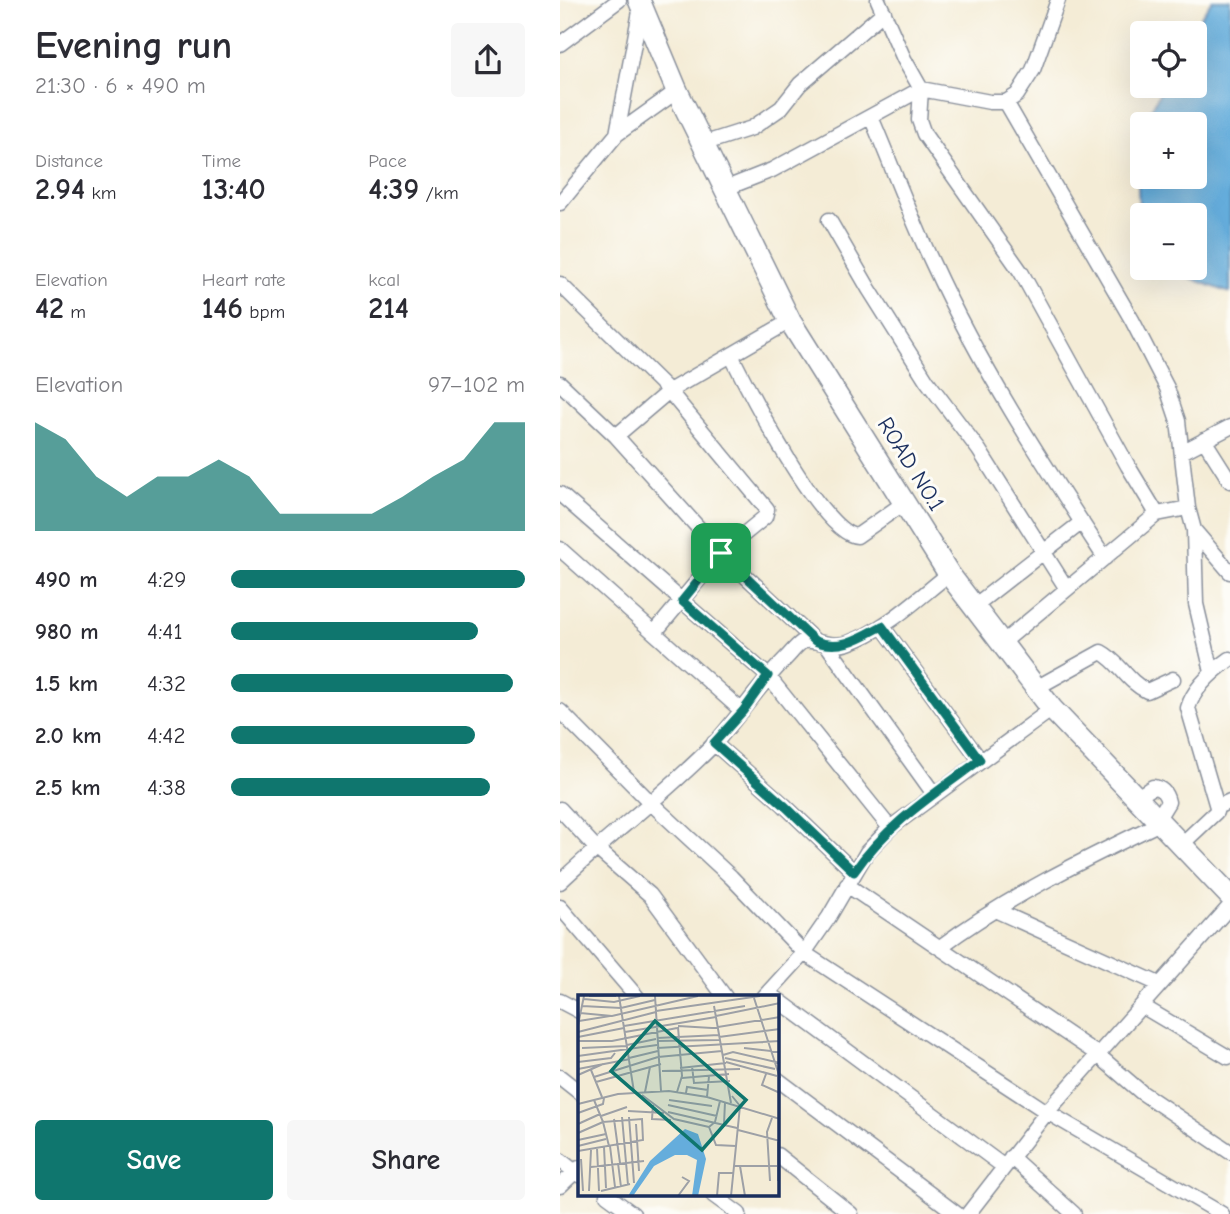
<!DOCTYPE html>
<meta charset="utf-8">
<style>
:root{--surface:#fff;--page:#f7f7f7;--text:#2b2b33;--muted:#7c7c81;--accent:#0f766e}
body{margin:0;font-family:"Comic Neue",sans-serif;background:var(--page);color:var(--text);height:100vh;display:flex;flex-direction:column;font-size:26px;white-space:nowrap}
*{box-sizing:border-box;margin:0}
p{font-size:23px;color:var(--muted)}
.icon{flex:none;width:38px;height:38px;fill:none;stroke:currentColor;stroke-width:2;stroke-linecap:round;stroke-linejoin:round}
.map{position:relative;flex:1;overflow:hidden}
.panel{display:flex;flex-direction:column;background:var(--surface);width:560px}
.panel>*{flex:none}
.tools{position:absolute;left:570px;top:21px;display:grid;gap:14px}
.tools a{display:grid;place-items:center;width:77px;height:77px;border-radius:7px;background:var(--surface);box-shadow:0 7px 28px #0002;font-size:35px}
.pin{position:absolute;display:grid;place-items:center;width:60px;height:60px;color:#fff;margin:-30px;border-radius:14px;box-shadow:0 4px 10px #0006}
.round{display:grid;place-items:center;flex:none;width:74px;height:74px;border-radius:7px;background:var(--page)}
.headline{display:flex;align-items:center;justify-content:space-between;height:119px;padding:0 35px}
h1{font-size:38px;font-weight:700;line-height:52px}
.metrics{display:grid;grid-template-columns:repeat(3,1fr);gap:10px;height:119px;padding:7px 35px}
.metrics div{display:grid;align-content:center}
.metrics b{font-size:30px;font-weight:700}
.metrics small{font-size:19px;font-weight:400}
.metrics p{font-size:19px}
.chart{height:196px;padding:14px 35px}
.chart p{display:flex;justify-content:space-between}
.chart svg{width:100%;height:126px;margin-top:7px;fill:var(--accent);opacity:.7}
.cta{display:flex;gap:14px;margin-top:auto;padding:14px 35px}
.cta a{flex:1;height:80px;border-radius:7px;background:var(--accent);color:#fff;font-size:28px;font-weight:700;line-height:80px;text-align:center}
.cta a+a{background:var(--page);color:var(--text)}
ul{padding:0 35px;list-style:none;font-size:23px}
li{display:grid;grid-template-columns:112px 84px 1fr;align-items:center;height:52px}
li i{height:18px;border-radius:9px;background:var(--accent)}
main{display:flex;flex:1;min-height:0}
.map>svg:first-child{display:block}
.water{fill:#65addc;stroke:#406e9d;stroke-width:2}
.lines{fill:none;stroke-linecap:round;stroke-linejoin:round}
.minor-casing{stroke:#888e9a;stroke-width:17}
.highway-casing{stroke:#888e9a;stroke-width:24}
.minor{stroke:#fff;stroke-width:14}
.highway{stroke:#fff;stroke-width:21}
.route-casing{stroke:#fff;stroke-width:14}
.route{stroke:#0f766e;stroke-width:9}
.labels{text-anchor:middle;dominant-baseline:central;stroke-width:6;stroke-linejoin:round;paint-order:stroke}
.street-label{font-size:23px;fill:#1b2f5e;stroke:#fdfcf7}
.inset-road{fill:none;stroke:#9da0a6;stroke-width:2}
.view{fill:#0f766e;fill-opacity:0.15;stroke:#0f766e;stroke-width:3.5}
.inset-edge{fill:none;stroke:#1b2f5e;stroke-width:3.5}
</style>
<main>
<section class="panel">
<div class="headline"><div><h1>Evening run</h1><p>21:30 · 6 × 490 m</p></div><a class="round"><svg class="icon" aria-label="share" viewBox="0 0 24 24"><path d="M12 15V3M7 8l5-5 5 5M5 13v7h14v-7"/></svg></a></div>
<div class="metrics">
<div><p>Distance</p><b>2.94<small> km</small></b></div>
<div><p>Time</p><b>13:40</b></div>
<div><p>Pace</p><b>4:39<small> /km</small></b></div>
</div>
<div class="metrics">
<div><p>Elevation</p><b>42<small> m</small></b></div>
<div><p>Heart rate</p><b>146<small> bpm</small></b></div>
<div><p>kcal</p><b>214</b></div>
</div>
<div class="chart"><p><span>Elevation</span>97–102 m</p>
<svg viewBox="0 0 160 44" preserveAspectRatio="none"><path d="M0 44V6L10 12L20 25L30 32L40 25L50 25L60 19L70 25L80 38L90 38L100 38L110 38L120 32L130 25L140 19L150 6L160 6V44z"/></svg>
</div>
<ul>
<li><b>490 m</b>4:29<i style="width:100%"></i></li>
<li><b>980 m</b>4:41<i style="width:84%"></i></li>
<li><b>1.5 km</b>4:32<i style="width:96%"></i></li>
<li><b>2.0 km</b>4:42<i style="width:83%"></i></li>
<li><b>2.5 km</b>4:38<i style="width:88%"></i></li>
</ul>
<div class="cta"><a>Save</a><a>Share</a></div>
</section>
<div class="map">
<svg width="670" height="1214" viewBox="0 0 670 1214">
<rect width="100%" height="100%" fill="#fdfcf7"/>
<filter id="ink" filterUnits="userSpaceOnUse"><feTurbulence type="fractalNoise" baseFrequency=".0143" numOctaves="2"/><feDisplacementMap in="SourceGraphic" scale="14" xChannelSelector="R" yChannelSelector="G"/><feConvolveMatrix kernelMatrix="1 2 1 2 8 2 1 2 1" color-interpolation-filters="sRGB"/></filter>
<filter id="wash" filterUnits="userSpaceOnUse"><feTurbulence type="fractalNoise" baseFrequency=".00686" numOctaves="4" result="noise"/><feDisplacementMap in="SourceGraphic" scale="28" xChannelSelector="R" yChannelSelector="G"/><feGaussianBlur stdDeviation="1.57" result="paint"/><feColorMatrix in="noise" values="0 0 0 0 0 0 0 0 0 0 0 0 0 0 0 0 0 1.4 0 .05"/><feComposite in="paint" operator="in"/></filter>
<g filter="url(#wash)">
<rect width="100%" height="100%" fill="#f4ecd6"/>
<path class="water" d="M652 0H670V293L617 273 614 268H635V215H584L579 208 576 140 583 127V177H635V124H584L603 86H635V33H630Z"/>
</g>
<g filter="url(#ink)">
<g class="lines">
<defs>
<path id="minor" d="M318 0 344 59 361 89 359 120 364 134 461 272 568 466 597 514
M0 44 59 0
M446 102 572 320 607 388 618 421 628 508 634 530 636 604 652 672
M311 117C332 166 350 216 373 264 420 367 483 463 545 558
M57 134 81 6
M142 144 192 128 221 108 240 84 324 12
M164 189 212 170 361 89 430 102H446L457 95 473 70 498 0
M0 203 57 134 117 91
M269 220 309 289 367 381 419 450 507 589
M0 284 109 391 207 509 205 517 161 553 95 632
M171 355C188 389 262 535 297 536L344 503
M0 383 56 436 161 553 255 641
M56 436 109 391 230 321
M644 440 670 481
M622 452 670 427
M0 494 208 676 330 828
M634 530 670 572
M0 549 182 711
M413 607 522 522
M322 626 420 760
M441 644 597 514 628 508
M267 645 374 794
M476 688 541 652C560 662 566 681 587 691L613 679
M0 711 90 802 171 877 244 953 487 1112 662 1214
M154 743 224 805 294 872
M576 798 593 787C602 788 606 793 608 802L597 820
M657 807 670 801
M0 809 36 848 90 895 165 997
M621 845 656 812 657 807 628 708C634 687 653 671 670 659
M0 882C50 834 107 793 155 743 180 715 200 684 227 657 231 653 236 646 242 642 252 637 271 649 288 643 326 630 358 598 389 574
M287 885 537 1054 581 1092 670 1152
M0 907 77 997
M435 910 599 984
M380 947C447 897 525 859 600 823
M204 997 244 953 269 917 307 852 330 828 492 709
M217 999 443 1166
M0 1001 19 1011
M582 1006 668 1057
M0 1077 19 1092
M217 1079 397 1214
M217 1155 291 1214
M451 1157 514 1214
M0 1160 19 1175
M0 1186 19 1168
M47 1195 73 1214
M153 1195 179 1214
M408 1214 487 1112 670 906"/>
<path id="highway" d="M79 0 117 91 230 321 389 574 492 709 670 896"/>
</defs>
<use href="#minor" class="minor-casing"/>
<use href="#highway" class="highway-casing"/>
<use href="#minor" class="minor"/>
<use href="#highway" class="highway"/>
</g>
</g>
<g class="lines" filter="url(#ink)">
<defs>
<path id="route" d="M161 553 255 641C280 651 300 638 322 626L420 760C374 794 326 825 294 872L224 805 154 743 183 711 208 676 122 601Z"/>
</defs>
<use href="#route" class="route-casing"/>
<use href="#route" class="route"/>
</g>
<g class="labels">
<g class="street-label">
<text transform="translate(351 464) rotate(58)">ROAD NO.1</text>
</g>
</g>
<g transform="translate(18 995)">
<rect width="201" height="201" fill="#f4ecd6"/>
<path d="M107 134 120 139 128 164 120 201H114L119 165 109 160H97L76 171 55 201H50L72 166Z" fill="#65addc"/>
<path class="inset-road" d="M11 1H38M41 1 56 97M77 1 83 96M176 3 202 83M6 4 36 7 62 1M4 11 43 13 77 5M136 11 153 108M78 16 182 1M2 18 34 21 120 1M138 21 202 8M1 26 32 21M0 30 6 1M46 31 167 11M100 31 134 33 202 22M0 37 78 17M47 37 138 22M0 42 46 33M141 42 202 34M79 43 141 40M0 46H34L99 33M79 46 141 45M49 50 78 44M4 53 49 51M79 53 202 46M166 53 202 57M145 60 155 57 202 68M0 61 79 50M51 63 80 56M147 63 197 74M0 67 33 63 37 58M148 67 199 81M114 71 116 88 152 86M102 73 148 68M0 74 52 64M13 75 24 102M84 76 162 74M188 79 184 90 202 98M0 80 25 69M16 82 80 62 144 56M104 83 151 79M18 87 83 69M67 97 72 72M99 97 104 81 100 32M108 98 109 92 130 95M64 100 96 124 131 132M129 102 131 81M91 105 134 111M0 109 40 99 91 96 129 102 202 124M75 110 74 124 93 125M90 110 139 121M50 116 86 118M90 117 159 133M0 118 25 109 26 103M23 121 49 112M44 122 50 190M51 122 56 188M36 124 42 168M0 129 22 119M58 129 61 176M146 129 147 107M131 132 138 150 158 151M131 132 137 127 142 106M160 135 202 146M0 138 25 127 31 151M0 145 28 139M200 145V186M0 151 28 144M32 151 37 192M26 152 28 193M19 153 21 196M0 156 65 145 64 124 25 127 16 105M3 164 5 196M40 168 43 192M156 171H202M162 171 167 201M13 172 66 166M192 186 189 137 194 123M11 196 13 155M23 196 52 189M100 201 111 186 104 182M139 201 141 178H155M153 201 162 111 154 101"/>
<path class="view" d="M77 26 168 105 124 155 33 76Z"/>
<rect width="201" height="201" class="inset-edge"/>
</g>
</svg>
<div class="tools">
<a><svg class="icon" aria-label="locate" viewBox="0 0 24 24"><circle cx="12" cy="12" r="6"/><path d="M12 2v4M12 18v4M2 12h4M18 12h4"/></svg></a>
<a>+</a>
<a>−</a>
</div>
<div class="pin" style="left:161px;top:553px;background:#1e9e55"><svg class="icon" aria-label="arrive" viewBox="0 0 24 24"><path d="M6 21V4h12l-3 4 3 4H6"/></svg></div>
</div>
</main>
